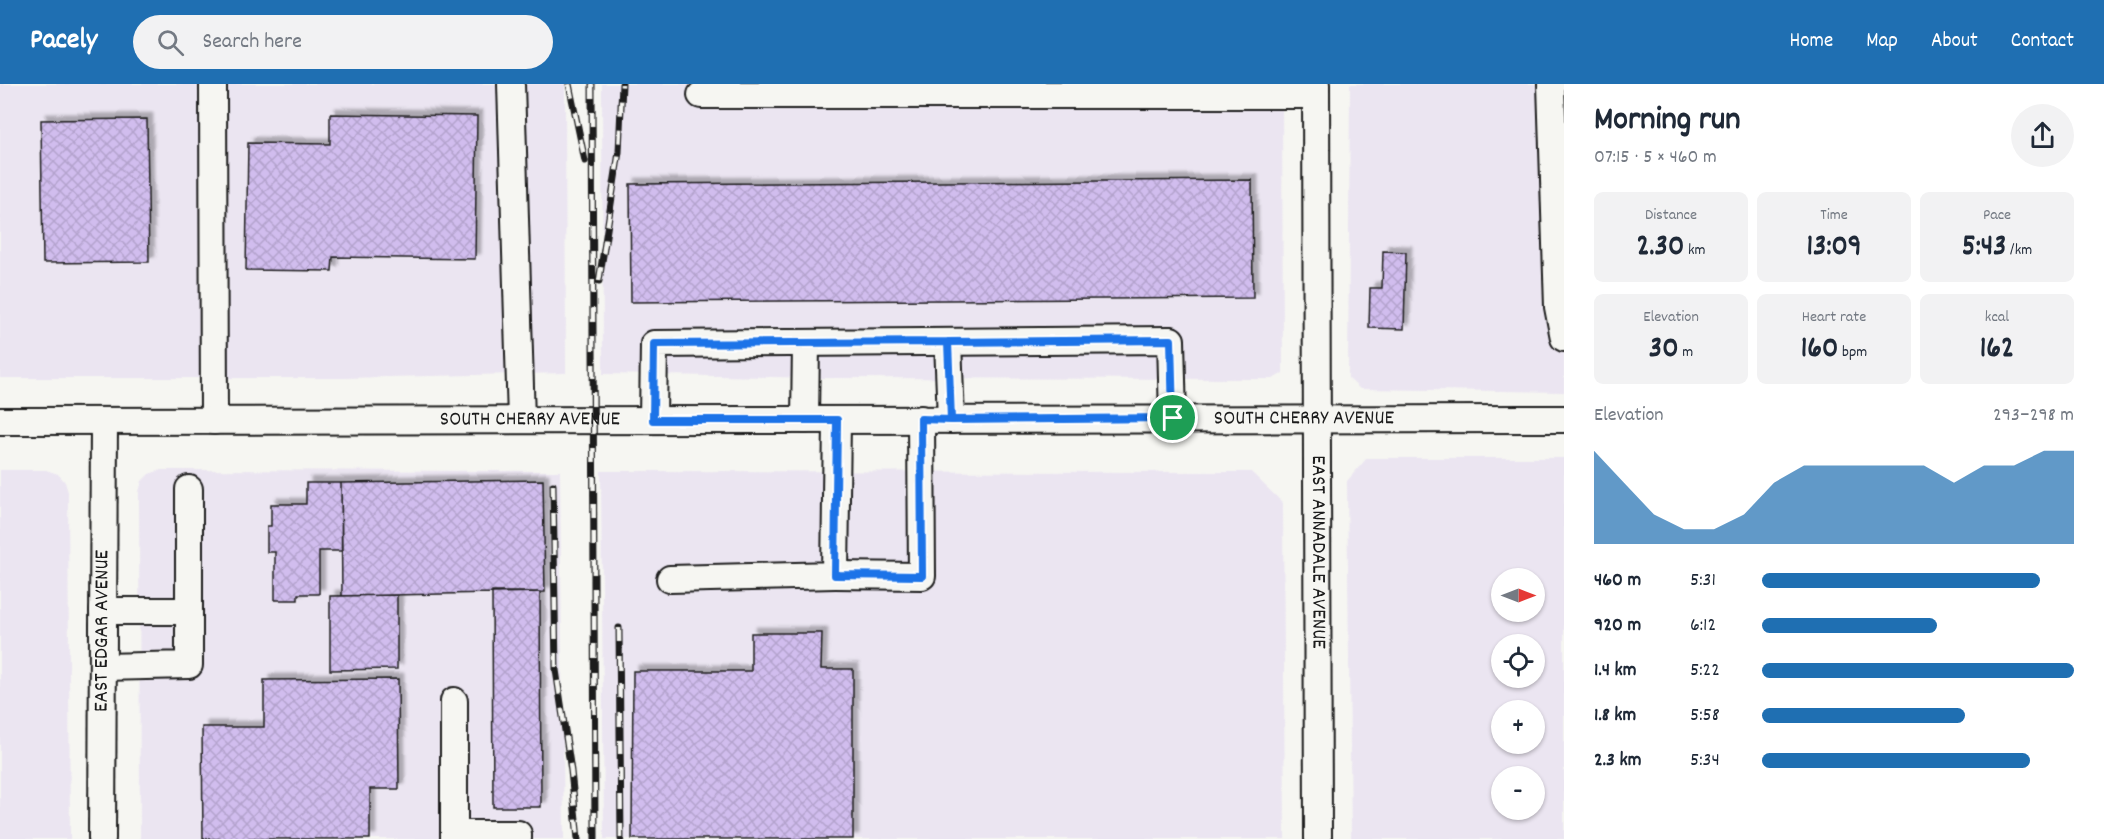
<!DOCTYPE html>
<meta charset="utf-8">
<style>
:root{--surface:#fff;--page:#f2f2f3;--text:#1f2937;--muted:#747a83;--accent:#1f6fb2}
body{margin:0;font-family:Dekko,sans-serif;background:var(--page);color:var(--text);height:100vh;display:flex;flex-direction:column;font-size:22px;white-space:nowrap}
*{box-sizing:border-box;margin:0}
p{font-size:20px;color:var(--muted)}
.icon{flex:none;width:33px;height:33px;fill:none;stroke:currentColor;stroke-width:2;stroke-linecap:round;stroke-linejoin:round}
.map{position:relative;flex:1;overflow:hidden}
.sheet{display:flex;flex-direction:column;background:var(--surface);width:540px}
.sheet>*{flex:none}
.needle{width:39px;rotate:90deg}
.fabs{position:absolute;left:1491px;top:484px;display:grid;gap:12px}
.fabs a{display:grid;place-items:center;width:54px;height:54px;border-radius:50%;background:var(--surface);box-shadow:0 2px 4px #0004;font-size:30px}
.pin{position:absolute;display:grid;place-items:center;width:51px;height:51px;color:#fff;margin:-26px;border:3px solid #fff;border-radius:50%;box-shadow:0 2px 6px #0007}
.round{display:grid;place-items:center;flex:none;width:63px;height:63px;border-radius:32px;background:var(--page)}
.summary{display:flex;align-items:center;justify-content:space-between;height:102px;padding:0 30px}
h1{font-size:33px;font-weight:700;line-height:45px}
.metrics{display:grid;grid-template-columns:repeat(3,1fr);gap:9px;height:102px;padding:6px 30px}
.metrics div{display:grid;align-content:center;border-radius:9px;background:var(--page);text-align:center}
.metrics b{font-size:30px;font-weight:700}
.metrics small{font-size:16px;font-weight:400}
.metrics p{font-size:16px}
.chart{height:168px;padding:12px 30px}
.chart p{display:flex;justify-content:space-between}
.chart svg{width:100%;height:108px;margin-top:6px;fill:var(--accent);opacity:.7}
ul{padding:0 30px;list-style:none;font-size:20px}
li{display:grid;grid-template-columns:96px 72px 1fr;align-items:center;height:45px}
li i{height:15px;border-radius:8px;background:var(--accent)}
header{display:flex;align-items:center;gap:36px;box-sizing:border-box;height:84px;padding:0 30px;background:var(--accent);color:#fff}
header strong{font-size:28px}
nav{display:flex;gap:33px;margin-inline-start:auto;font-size:21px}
.search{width:420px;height:54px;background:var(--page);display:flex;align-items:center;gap:15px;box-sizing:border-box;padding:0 21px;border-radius:33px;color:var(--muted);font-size:22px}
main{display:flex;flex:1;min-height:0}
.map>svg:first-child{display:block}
.built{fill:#ebe5f1;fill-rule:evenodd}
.building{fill:url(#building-cross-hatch);stroke:#1c1c1c;stroke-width:1.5;filter:url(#shadow)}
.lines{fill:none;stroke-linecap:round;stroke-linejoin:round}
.minor-casing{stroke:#1c1c1c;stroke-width:30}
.minor{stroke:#f6f6f2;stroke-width:26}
.rail-casing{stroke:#1c1c1c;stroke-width:7}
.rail{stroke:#f6f6f2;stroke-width:4.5;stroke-dasharray:14;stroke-linecap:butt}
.route-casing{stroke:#fff;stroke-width:12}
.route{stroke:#1a73e8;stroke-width:8}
.labels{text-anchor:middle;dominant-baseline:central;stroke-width:6;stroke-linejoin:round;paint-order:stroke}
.street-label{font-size:21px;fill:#1c1c1c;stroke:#f6f6f2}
</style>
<header>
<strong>Pacely</strong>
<div class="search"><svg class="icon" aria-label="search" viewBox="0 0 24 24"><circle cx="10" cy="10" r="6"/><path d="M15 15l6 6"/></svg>Search here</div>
<nav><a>Home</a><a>Map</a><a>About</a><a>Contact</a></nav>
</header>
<main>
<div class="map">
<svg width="1564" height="755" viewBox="0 0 1564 755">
<defs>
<pattern id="building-cross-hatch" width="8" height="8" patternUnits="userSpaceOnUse" patternTransform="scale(1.5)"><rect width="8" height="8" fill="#d1bdee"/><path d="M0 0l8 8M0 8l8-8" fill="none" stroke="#b3a2cc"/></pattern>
<filter id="shadow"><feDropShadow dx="5.5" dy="-5.5" stdDeviation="1.5" flood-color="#0004"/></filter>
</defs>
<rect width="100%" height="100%" fill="#f6f6f2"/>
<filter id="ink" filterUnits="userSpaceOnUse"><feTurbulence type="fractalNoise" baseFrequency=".0167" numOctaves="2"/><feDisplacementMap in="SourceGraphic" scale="12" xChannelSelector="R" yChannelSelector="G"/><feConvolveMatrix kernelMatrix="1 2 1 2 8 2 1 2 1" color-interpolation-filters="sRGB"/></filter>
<g filter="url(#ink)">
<path class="built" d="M0 0H565L566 289 345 294H0Z
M602 0H1282L1283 289 1273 295 824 294 603 290Z
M1350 0H1564V308L1360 305 1348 294Z
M1367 374H1564V755H1351L1347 397ZM1502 495H1534V528H1502ZM1502 561H1534V594H1502ZM1502 627H1534V660H1502ZM1502 693H1534V726H1502Z
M0 386H46L58 390 65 398 68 408 70 755H0Z
M161 386 560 387 564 755H140L139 408 142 397 149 390Z
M601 387 1251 388 1283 419 1285 755H604Z"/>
<path class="building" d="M330 30 477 32 475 175 333 173 332 187 246 186 248 59 330 60Z
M147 35 149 178 43 179 41 36Z
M1252 96 1253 214 631 218 630 100Z
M1383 167 1406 168 1404 245 1369 244 1370 204H1382Z
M543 396 545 508 342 512 341 399Z
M306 399H341L342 467H319V510H298V516H275V468H267V442H271V420H306Z
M492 508H540L541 723H493Z
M397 511V585L330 586V512Z
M751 549H822L821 585H853V755H632L633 587H751Z
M398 595 399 705H370V755H203L202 643H264V596Z"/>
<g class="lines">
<defs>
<g id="minor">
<path d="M213 0 214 337"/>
<path d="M511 0 521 336"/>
<path id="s1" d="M1316 0 1318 755"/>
<path d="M1551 0 1558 223 1564 254"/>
<path d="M701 11H1316"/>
<path d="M948 258 951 336"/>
<path d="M653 336 654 260 1171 256 1173 335"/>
<path d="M805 336 806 259"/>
<path id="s2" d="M0 337 1564 335"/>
<path d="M189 405V527"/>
<path d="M835 491 922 492 921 335"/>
<path d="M670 495 835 491 837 336"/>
<path d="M103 527H189V581L103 583"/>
<path d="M454 750H518V755"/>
<path id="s3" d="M102 755 104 337"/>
<path d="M454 755V617"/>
</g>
</defs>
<use href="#minor" class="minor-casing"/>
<use href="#minor" class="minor"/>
<defs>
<path id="rail" d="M569 0 585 77
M592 0 595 755
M599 197 619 68 622 0
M553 401 556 586 571 687 578 755
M619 544 621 755"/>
</defs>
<use href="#rail" class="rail-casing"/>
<use href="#rail" class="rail"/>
</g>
</g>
<g class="lines" filter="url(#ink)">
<defs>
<path id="route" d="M1173 334 951 336 948 258 654 260 653 336H837L835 491 922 492 921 335 951 336 948 258 1171 256 1173 334"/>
</defs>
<use href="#route" class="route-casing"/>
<use href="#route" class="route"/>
</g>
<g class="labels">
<g class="street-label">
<text stroke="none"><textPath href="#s2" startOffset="1304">SOUTH CHERRY AVENUE</textPath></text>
<text stroke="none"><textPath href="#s2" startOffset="530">SOUTH CHERRY AVENUE</textPath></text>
<text stroke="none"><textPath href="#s1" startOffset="468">EAST ANNADALE AVENUE</textPath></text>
<text stroke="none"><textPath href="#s3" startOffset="208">EAST EDGAR AVENUE</textPath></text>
</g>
</g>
</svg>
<div class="fabs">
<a><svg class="needle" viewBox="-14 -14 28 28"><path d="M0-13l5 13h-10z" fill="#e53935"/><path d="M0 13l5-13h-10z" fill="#747a83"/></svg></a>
<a><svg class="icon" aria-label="locate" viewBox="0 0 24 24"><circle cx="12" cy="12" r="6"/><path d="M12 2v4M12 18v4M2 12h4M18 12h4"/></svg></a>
<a>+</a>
<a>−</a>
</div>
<div class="pin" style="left:1173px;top:334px;background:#1e9e55"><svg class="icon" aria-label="arrive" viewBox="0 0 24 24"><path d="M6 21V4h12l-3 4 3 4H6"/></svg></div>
</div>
<section class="sheet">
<div class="summary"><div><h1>Morning run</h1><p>07:15 · 5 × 460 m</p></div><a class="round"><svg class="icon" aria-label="share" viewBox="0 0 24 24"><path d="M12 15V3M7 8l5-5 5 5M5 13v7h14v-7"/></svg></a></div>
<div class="metrics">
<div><p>Distance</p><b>2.30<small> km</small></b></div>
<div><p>Time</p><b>13:09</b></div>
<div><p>Pace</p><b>5:43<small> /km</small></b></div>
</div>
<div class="metrics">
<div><p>Elevation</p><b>30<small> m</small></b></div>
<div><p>Heart rate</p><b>160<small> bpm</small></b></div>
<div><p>kcal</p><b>162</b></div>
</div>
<div class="chart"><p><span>Elevation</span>293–298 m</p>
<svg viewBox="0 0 160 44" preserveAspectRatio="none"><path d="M0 44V6L10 19L20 32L30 38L40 38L50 32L60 19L70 12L80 12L90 12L100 12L110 12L120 19L130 12L140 12L150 6L160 6V44z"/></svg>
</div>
<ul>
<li><b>460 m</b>5:31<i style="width:89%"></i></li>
<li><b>920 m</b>6:12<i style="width:56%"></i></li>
<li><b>1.4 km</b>5:22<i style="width:100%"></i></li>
<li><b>1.8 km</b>5:58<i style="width:65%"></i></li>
<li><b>2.3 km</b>5:34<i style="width:86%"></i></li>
</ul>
</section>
</main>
